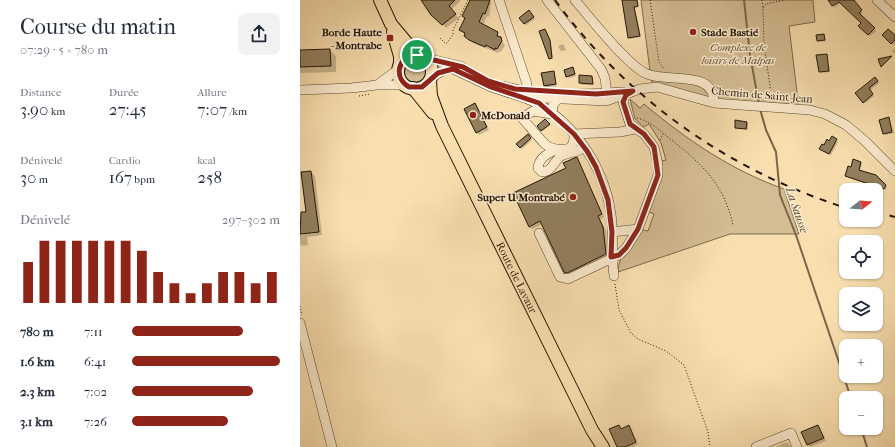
<!DOCTYPE html>
<html lang="fr">
<meta charset="utf-8">
<style>
:root{--surface:#fff;--page:#f2f2f3;--text:#1f2937;--muted:#747a83;--accent:#8f2418}
body{margin:0;font-family:"IM FELL French Canon",serif;background:var(--page);color:var(--text);height:100vh;display:flex;flex-direction:column;font-size:15px;white-space:nowrap}
*{box-sizing:border-box;margin:0}
p{font-size:13px;color:var(--muted)}
.icon{flex:none;width:22px;height:22px;fill:none;stroke:currentColor;stroke-width:2;stroke-linecap:round;stroke-linejoin:round}
.map{position:relative;flex:1;overflow:hidden}
.drawer{display:flex;flex-direction:column;background:var(--surface);width:300px}
.drawer>*{flex:none}
.needle{width:26px;rotate:73deg}
.controls{position:absolute;left:539px;top:183px;display:grid;gap:8px}
.controls a{display:grid;place-items:center;width:44px;height:44px;border-radius:8px;background:var(--surface);box-shadow:0 1px 3px #0004;font-size:20px}
.pin{position:absolute;display:grid;place-items:center;width:34px;height:34px;color:#fff;margin:-17px;border:2px solid #fff;border-radius:50%;box-shadow:0 1px 4px #0007}
.round{display:grid;place-items:center;flex:none;width:42px;height:42px;border-radius:8px;background:var(--page)}
.overview{display:flex;align-items:center;justify-content:space-between;height:68px;padding:0 20px}
h1{font-size:22px;font-weight:600;line-height:30px}
.figures{display:grid;grid-template-columns:repeat(3,1fr);gap:6px;height:68px;padding:4px 20px}
.figures div{display:grid;align-content:center}
.figures b{font-size:17px;font-weight:600}
.figures small{font-size:11px;font-weight:400}
.figures p{font-size:11px}
.chart{height:112px;padding:8px 20px}
.chart p{display:flex;justify-content:space-between}
.chart svg{width:100%;height:72px;margin-top:4px;stroke:var(--accent);stroke-width:6}
ul{padding:0 20px;list-style:none;font-size:13px}
li{display:grid;grid-template-columns:64px 48px 1fr;align-items:center;height:30px}
li i{height:10px;border-radius:5px;background:var(--accent)}
main{display:flex;flex:1;min-height:0}
.map>svg:first-child{display:block}
.green{fill:#d5bd93;stroke:#7c6a4c}
.shadow{fill:#0003}
.lines{fill:none;stroke-linecap:round;stroke-linejoin:round}
.stream{stroke:#786649;stroke-width:2}
.building{fill:#927f5e;stroke:#231605}
.minor-casing{stroke:#584830;stroke-width:10}
.major-casing{stroke:#231605;stroke-width:14}
.path{stroke:#231605;stroke-width:1;stroke-dasharray:1 2;stroke-linecap:butt}
.minor{stroke:#fbeacc;stroke-width:9}
.major{stroke:#f9dfb0;stroke-width:12}
.rail{stroke:#231605;stroke-width:2;stroke-dasharray:7 7;stroke-linecap:butt}
.route-casing{stroke:#fff;stroke-width:8}
.route{stroke:#8f2418;stroke-width:5}
.poi-dot{fill:#8f2418;stroke:#fbeacc;stroke-width:1.5}
.labels{text-anchor:middle;dominant-baseline:central;stroke-width:3;stroke-linejoin:round;paint-order:stroke}
.poi-label{font-size:11px;font-weight:bold;fill:#231605;stroke:#fbeacc;text-anchor:end}
.park-label{font-size:11px;font-style:italic;fill:#615037;stroke:#fbeacc}
.street-label{font-size:11px;fill:#231605;stroke:#fbeacc}
.water-label{font-size:12px;font-style:italic;fill:#5b4b32;stroke:#fbeacc}
</style>
<main>
<section class="drawer">
<div class="overview"><div><h1>Course du matin</h1><p>07:29 · 5 × 780 m</p></div><a class="round"><svg class="icon" aria-label="share" viewBox="0 0 24 24"><path d="M12 15V3M7 8l5-5 5 5M5 13v7h14v-7"/></svg></a></div>
<div class="figures">
<div><p>Distance</p><b>3.90<small> km</small></b></div>
<div><p>Durée</p><b>27:45</b></div>
<div><p>Allure</p><b>7:07<small> /km</small></b></div>
</div>
<div class="figures">
<div><p>Dénivelé</p><b>30<small> m</small></b></div>
<div><p>Cardio</p><b>167<small> bpm</small></b></div>
<div><p>kcal</p><b>258</b></div>
</div>
<div class="chart"><p><span>Dénivelé</span>297–302 m</p>
<svg viewBox="0 0 160 44" preserveAspectRatio="none"><path d="M5 44V19M15 44V6M25 44V6M35 44V6M45 44V6M55 44V6M65 44V6M75 44V12M85 44V25M95 44V32M105 44V38M115 44V32M125 44V25M135 44V25M145 44V32M155 44V25"/></svg>
</div>
<ul>
<li><b>780 m</b>7:11<i style="width:75%"></i></li>
<li><b>1.6 km</b>6:41<i style="width:100%"></i></li>
<li><b>2.3 km</b>7:02<i style="width:82%"></i></li>
<li><b>3.1 km</b>7:26<i style="width:65%"></i></li>
</ul>
</section>
<div class="map">
<svg width="595" height="447" viewBox="0 0 595 447">
<rect width="100%" height="100%" fill="#f9dfb0"/>
<filter id="stains"><feTurbulence type="fractalNoise" baseFrequency=".005" numOctaves="4"/><feColorMatrix values="0 0 0 0 .2 0 0 0 0 .09 0 0 0 0 .02 0 0 0 .5 -.17"/></filter>
<radialGradient id="worn" r=".72"><stop offset=".6" stop-color="#630" stop-opacity="0"/><stop offset="1" stop-color="#630" stop-opacity=".3"/></radialGradient>
<path class="green" d="M341 0H513L515 22 489 26 499 108 456 107 354 87 351 79Z
M104 72a11 11 0 1 1 22 0a11 11 0 1 1-22 0Z
M330 99 340 108 344 104C387 140 431 170 484 189L499 234H430L318 272C318 256 332 241 343 230L348 231 354 214 349 212 361 161 366 160 361 143 349 124 344 127 335 119Z"/>
<path class="shadow" d="M124 0H161L151 10 159 18 146 28 126 7Z
M171 0H189L191 3 189 17 187 16 183 25 201 37 200 39 205 45 201 52 199 51 198 53 173 43 169 39V36L160 30Z
M323 0 337 1 339 7 335 8 341 37 330 39 329 38Z
M528 0H541L542 2 535 7Z
M552 2 563 13 560 15 576 31 570 36 559 26 562 23Z
M231 13 235 19 226 25 224 23Z
M245 31 251 42 253 59 250 58Z
M524 35 526 41 519 42 518 40Z
M584 35 595 36V46Z
M263 44 266 50 261 51 258 46Z
M595 48V54L592 51Z
M30 50 36 56V72L0 73V52Z
M526 55 530 72 521 73 520 72Z
M273 68 276 76 269 78 267 76Z
M254 72 257 86 247 87 245 86Z
M291 77 294 85H282L280 83Z
M575 78 579 83 570 90 574 96 565 103 556 93Z
M175 104 189 130 179 135 176 132Z
M589 119 594 133 585 135 584 133Z
M245 120 250 125 243 131 238 126Z
M446 122 448 124V130L436 128Z
M228 135 232 140 222 149 218 144Z
M532 138 538 142 531 155 520 149 530 142Z
M277 159 304 217 300 219 306 231 308 257 268 274 243 224 232 229 229 226 267 169Z
M561 162 562 164 560 171 575 176 587 187 586 190 546 176 552 168Z
M11 172 15 176 22 235 7 237 8 245 2 246 0 244V219L7 213Z
M319 426 322 429 329 426 338 444 332 447H318Z
M518 426 526 441 510 447 502 433Z
M487 442 491 447H476Z"/>
<g class="lines">
<path class="stream" d="M444 0 450 55 459 104
M460 109 466 130 476 152 480 195 496 235 551 398
M561 428 567 447"/>
</g>
<path class="building" d="M121 0H155L149 6 156 14 142 25 131 15Z
M170 0H190L185 14 183 13 179 22 198 32 197 36 201 37 202 41 197 49 195 48V50L186 45 185 47 169 40 164 36 165 33 159 30 165 18 162 16Z
M322 0H337L338 6 334 7 340 36 328 38Z
M528 0H554L562 10 559 13 575 28 568 35 558 26 561 23 539 2 532 6Z
M229 10 234 17 224 24 219 18Z
M245 29 250 40 252 58 249 59 239 31Z
M588 29 595 35V40L591 44 582 35Z
M524 34 525 40 517 41 516 35Z
M30 49 31 66 0 67V50Z
M527 54 529 71 519 72 516 55Z
M592 56 581 67 578 59Z
M273 67 275 74 266 77 264 70Z
M254 71 256 84 244 86 241 73Z
M279 75 292 76 293 84 279 83Z
M575 77 578 81 569 88 573 94 563 103 555 93Z
M175 103 187 127 176 133 164 109Z
M589 117 592 132 583 134 579 120Z
M245 119 250 124 241 131 237 126Z
M435 120 447 122 446 129 435 128Z
M228 134 231 138 220 148 216 144Z
M532 136 537 139 529 154 519 149 522 144 524 145 527 139 529 141Z
M277 157 302 214 298 216 303 227 306 254 267 273 264 272 240 221 229 227 213 193 266 168 263 163Z
M553 159 561 162 559 170 576 175 586 185 584 189 545 176 548 166 551 167Z
M11 171 19 232 0 234 1 212H6L1 172Z
M319 425 321 429 329 425 336 442 325 447H317L309 429Z
M518 425 524 438 507 445 501 432Z"/>
<g class="lines">
<defs>
<path id="minor" d="M199 0 227 84V91L222 97C270 114 304 165 311 214 314 235 311 255 314 276
M247 0 301 69 305 78 307 94
M275 0C289 17 329 67 347 74 370 83 414 69 414 103
M577 0 595 17
M126 58 161 66
M131 78 145 69H153L191 87 222 97 306 101 340 89 357 87 414 103 510 110 525 114 546 125 565 141 595 171
M77 85 99 69
M203 86C237 96 288 95 323 92
M0 90 51 88 77 85H105
M261 95 253 105 252 114 233 111 222 118C230 127 237 136 245 144 251 149 270 154 273 143 274 141 274 137 274 134
M274 134 320 132 335 129
M257 149C249 153 239 157 238 168L242 172C252 172 253 162 261 156 267 152 276 154 284 147
M312 232 338 229 358 175V164L354 147 344 134 330 124 323 102 325 95
M239 233 260 277 268 279 319 255 326 248 338 229
M0 323 32 447
M456 447 491 433 497 447"/>
<g id="major">
<path d="M80 0 91 24 117 55"/>
<path d="M93 32 100 56V64"/>
<circle cx="115" cy="72" r="17"/>
<path id="s1" d="M130 81 131 96 142 126 292 430 303 447"/>
<path d="M113 88 133 113"/>
</g>
</defs>
<use href="#minor" class="minor-casing"/>
<use href="#major" class="major-casing"/>
<path class="path" d="M350 0 359 62 364 69
M462 0 463 7
M140 38 146 44 153 35V30L168 0
M59 96 70 94
M472 100 464 44 463 8 466 4 484 0
M337 118C352 122 361 132 373 141 404 166 424 185 433 225
M360 140 363 134
M315 284 319 310 331 333 338 339 366 351 384 365 408 432 410 447
M0 306 2 315"/>
<use href="#minor" class="minor"/>
<use href="#major" class="major"/>
<path class="rail" d="M255 0C328 100 428 170 546 208
M576 212 595 217"/>
</g>
<g class="lines">
<defs>
<path id="route" d="M113 55 163 67 188 81 215 89 296 94 333 91 326 95 323 102 330 124 344 134 354 147 358 175 338 229 326 248 319 255 311 257 312 232 308 200 296 167 287 151 274 134 239 103 191 87 153 69 138 73 122 87H109C94 78 97 59 113 55Z"/>
</defs>
<use href="#route" class="route-casing"/>
<use href="#route" class="route"/>
</g>
<g class="poi-dot">
<circle cx="393" cy="32" r="4"/>
<rect x="86" y="34" width="8" height="8" rx="2"/>
<circle cx="173" cy="115" r="4"/>
<circle cx="273" cy="197" r="4"/>
</g>
<g class="labels">
<g class="poi-label">
<text x="82" y="32">Borde Haute<tspan x="82" dy="13">- Montrabe</tspan></text>
<text x="401" y="32" text-anchor="start">Stade Bastié</text>
<text x="181" y="115" text-anchor="start">McDonald</text>
<text x="265" y="197">Super U Montrabé</text>
</g>
<g class="park-label">
<text x="438" y="47">Complexe de<tspan x="438" dy="13">loisirs de Malpas</tspan></text>
</g>
<g class="street-label">
<text transform="translate(462 95) rotate(5)">Chemin de Saint-Jean</text>
<text stroke="none"><textPath href="#s1" startOffset="216">Route de Lavaur</textPath></text>
</g>
<g class="water-label">
<text transform="translate(497 210) rotate(71)">La Sausse</text>
</g>
</g>
<rect width="100%" height="100%" filter="url(#stains)"/>
<rect width="100%" height="100%" fill="url(#worn)"/>
</svg>
<div class="controls">
<a><svg class="needle" viewBox="-14 -14 28 28"><path d="M0-13l5 13h-10z" fill="#e53935"/><path d="M0 13l5-13h-10z" fill="#747a83"/></svg></a>
<a><svg class="icon" aria-label="locate" viewBox="0 0 24 24"><circle cx="12" cy="12" r="6"/><path d="M12 2v4M12 18v4M2 12h4M18 12h4"/></svg></a>
<a><svg class="icon" aria-label="layers" viewBox="0 0 24 24"><path d="M12 4l9 5-9 5-9-5zM3 14l9 5 9-5"/></svg></a>
<a>+</a>
<a>−</a>
</div>
<div class="pin" style="left:117px;top:55px;background:#1e9e55"><svg class="icon" aria-label="arrive" viewBox="0 0 24 24"><path d="M6 21V4h12l-3 4 3 4H6"/></svg></div>
</div>
</main>
